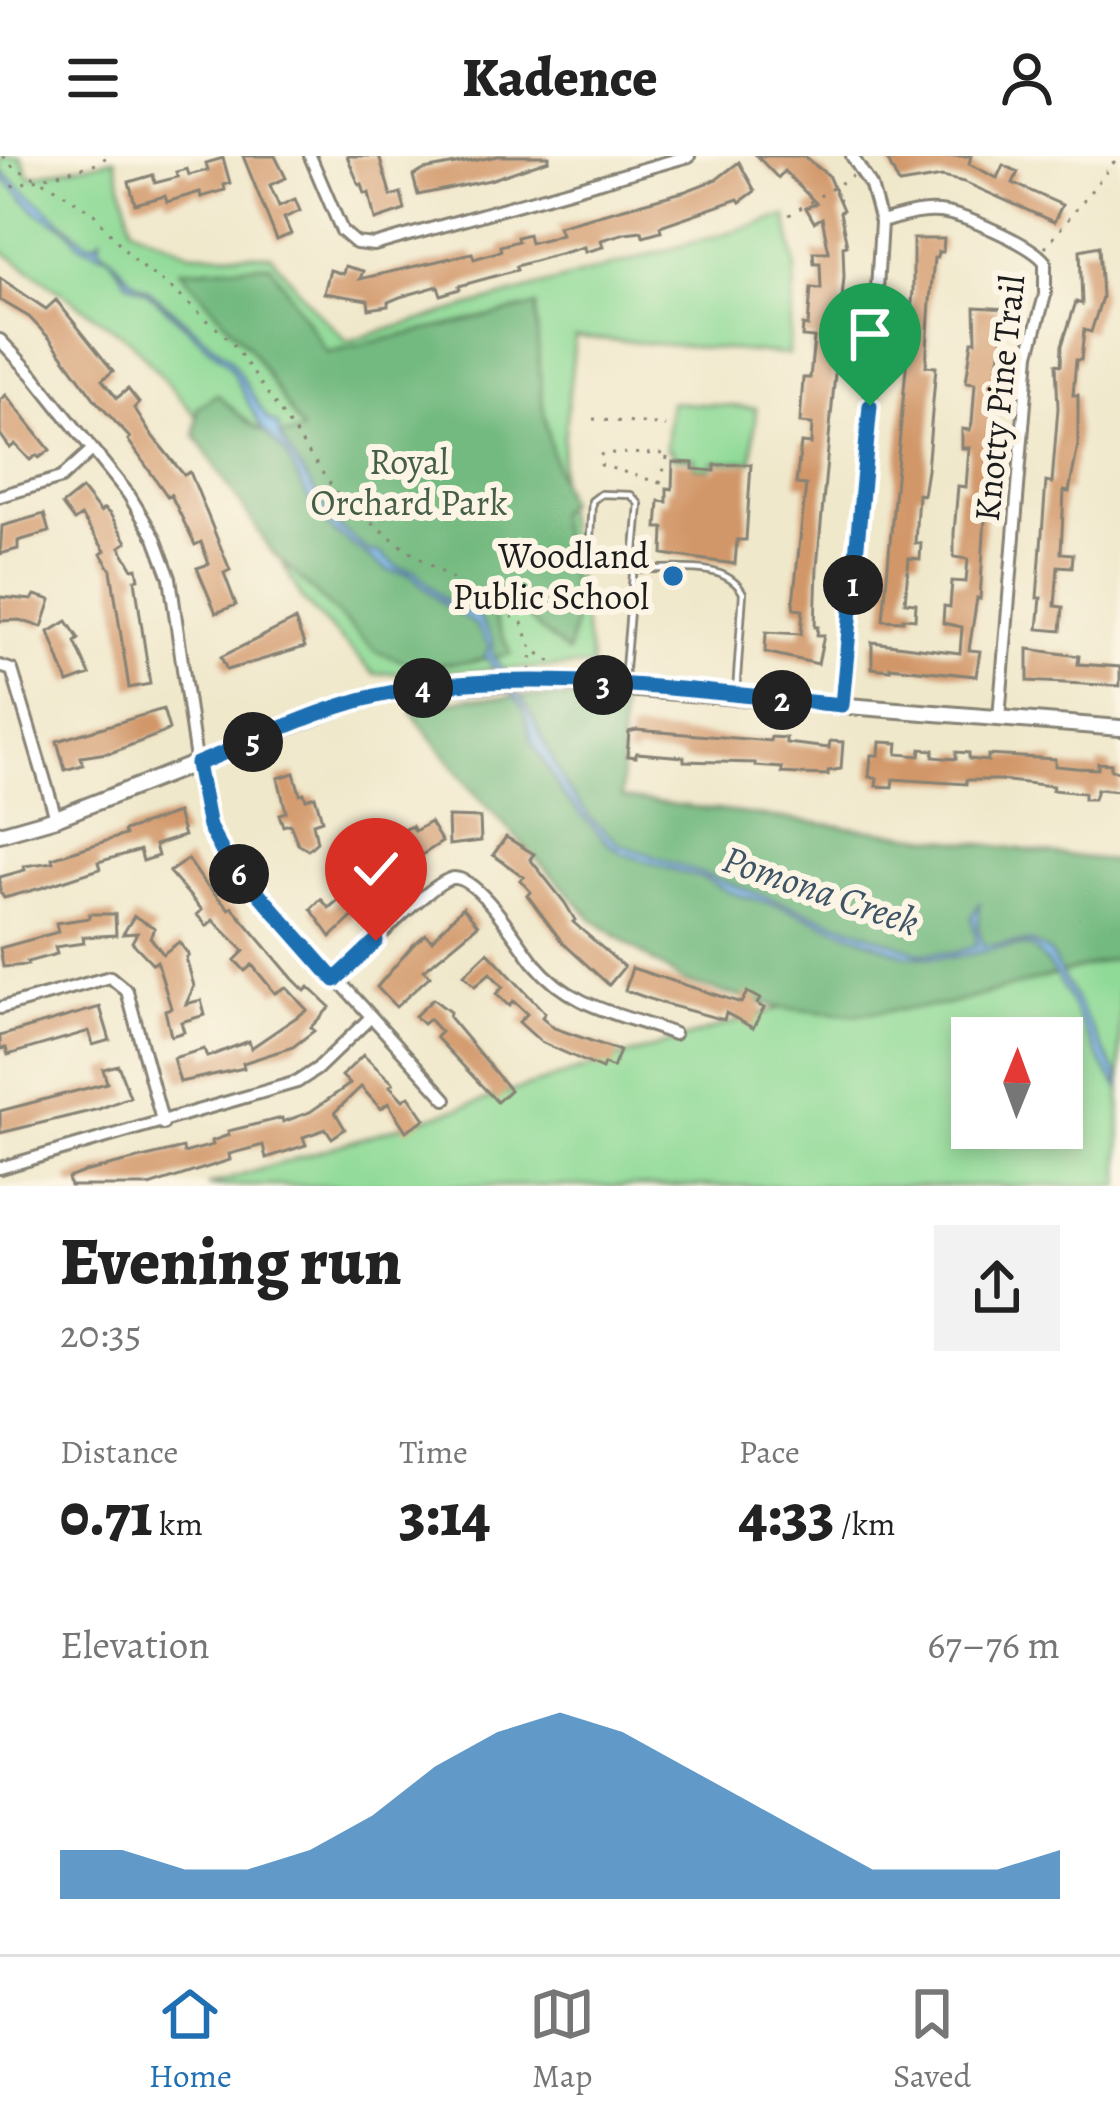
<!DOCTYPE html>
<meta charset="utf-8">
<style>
:root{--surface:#fff;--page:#f2f2f2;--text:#222;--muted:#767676;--line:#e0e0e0;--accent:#1f6fb2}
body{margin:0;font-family:Alegreya,serif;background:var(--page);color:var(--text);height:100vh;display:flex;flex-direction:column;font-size:45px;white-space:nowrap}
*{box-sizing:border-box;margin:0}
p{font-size:39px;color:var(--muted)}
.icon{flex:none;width:66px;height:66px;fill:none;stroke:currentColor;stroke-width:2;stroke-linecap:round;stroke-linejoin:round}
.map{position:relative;height:1030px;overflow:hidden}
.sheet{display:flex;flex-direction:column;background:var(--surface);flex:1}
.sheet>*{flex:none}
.needle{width:78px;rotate:1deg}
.fabs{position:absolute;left:951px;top:861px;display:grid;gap:24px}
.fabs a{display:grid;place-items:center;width:132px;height:132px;border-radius:0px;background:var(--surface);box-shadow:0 6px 18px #0003;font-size:60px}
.pin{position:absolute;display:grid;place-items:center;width:102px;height:102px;color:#fff;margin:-123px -51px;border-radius:50% 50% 50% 0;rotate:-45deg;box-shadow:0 0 12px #0007}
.pin .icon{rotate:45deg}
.km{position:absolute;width:60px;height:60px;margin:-30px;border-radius:50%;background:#222;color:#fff;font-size:33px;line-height:60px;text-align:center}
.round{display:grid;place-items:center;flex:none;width:126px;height:126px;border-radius:0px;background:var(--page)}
.summary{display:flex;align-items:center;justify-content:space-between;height:204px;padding:0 60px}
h1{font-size:66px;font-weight:800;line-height:90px}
.metrics{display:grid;grid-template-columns:repeat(3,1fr);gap:18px;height:204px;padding:12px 60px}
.metrics div{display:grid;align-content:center}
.metrics b{font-size:60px;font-weight:800}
.metrics small{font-size:33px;font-weight:400}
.metrics p{font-size:33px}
.chart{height:336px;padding:24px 60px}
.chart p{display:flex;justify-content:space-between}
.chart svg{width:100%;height:216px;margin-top:12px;fill:var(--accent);opacity:.7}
header{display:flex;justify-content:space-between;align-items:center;height:156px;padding:0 60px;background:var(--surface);font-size:54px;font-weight:800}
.menu{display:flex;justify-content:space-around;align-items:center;height:168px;border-top:3px solid var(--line);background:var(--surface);font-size:33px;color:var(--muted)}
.menu a{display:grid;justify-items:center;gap:6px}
.menu .selected{color:var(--accent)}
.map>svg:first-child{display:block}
.green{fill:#8fda97;stroke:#567b5a;stroke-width:3;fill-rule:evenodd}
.forest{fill:#73ba80;stroke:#486b4e;stroke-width:3}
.water{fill:#7ebdf2;stroke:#4d6c87;stroke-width:3}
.building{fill:#d29769}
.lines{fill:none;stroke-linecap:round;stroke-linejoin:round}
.service-casing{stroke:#868274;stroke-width:10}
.minor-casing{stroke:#868274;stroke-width:16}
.tertiary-casing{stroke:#868274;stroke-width:20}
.path{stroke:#868274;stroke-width:3;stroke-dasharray:3 9;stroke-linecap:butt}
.service{stroke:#fff;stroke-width:4.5}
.minor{stroke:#fff;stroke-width:10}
.tertiary{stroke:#fff;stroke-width:14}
.route-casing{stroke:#fff;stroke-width:24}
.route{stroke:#1f6fb2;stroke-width:15}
.poi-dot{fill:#1f6fb2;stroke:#fcf5e5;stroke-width:4.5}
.labels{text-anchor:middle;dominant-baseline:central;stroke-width:12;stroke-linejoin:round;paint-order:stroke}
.street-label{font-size:36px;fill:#1c1c1c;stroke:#fcf5e5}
.park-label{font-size:36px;fill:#445e47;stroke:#fcf5e5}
.poi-label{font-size:36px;fill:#1c1c1c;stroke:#fcf5e5;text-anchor:end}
.water-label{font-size:39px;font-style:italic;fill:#3e5467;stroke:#fcf5e5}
</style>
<header><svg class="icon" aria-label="menu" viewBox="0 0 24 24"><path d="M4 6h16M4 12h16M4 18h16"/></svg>Kadence<svg class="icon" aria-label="person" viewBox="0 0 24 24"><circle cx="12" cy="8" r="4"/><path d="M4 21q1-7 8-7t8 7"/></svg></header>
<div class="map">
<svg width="1120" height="1030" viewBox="0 0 1120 1030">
<rect width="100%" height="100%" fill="#fcf5e5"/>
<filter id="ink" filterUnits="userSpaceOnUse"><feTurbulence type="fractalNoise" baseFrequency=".00833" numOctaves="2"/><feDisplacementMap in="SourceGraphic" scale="24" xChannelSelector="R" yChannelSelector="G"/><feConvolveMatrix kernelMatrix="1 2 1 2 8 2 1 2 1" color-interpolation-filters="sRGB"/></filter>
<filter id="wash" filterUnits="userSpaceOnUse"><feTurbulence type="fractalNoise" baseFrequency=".004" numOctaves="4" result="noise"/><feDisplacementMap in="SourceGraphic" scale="48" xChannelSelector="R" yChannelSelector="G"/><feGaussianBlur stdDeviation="2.7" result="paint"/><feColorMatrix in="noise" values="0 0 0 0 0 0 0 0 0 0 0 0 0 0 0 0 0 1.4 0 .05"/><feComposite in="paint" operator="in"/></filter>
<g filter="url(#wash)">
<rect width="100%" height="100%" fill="#f0e8cb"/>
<path class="green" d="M0 0H21L30 20 115 3 132 71 191 97 271 99 314 153 348 185 786 60 796 112 788 199 575 181 559 329 592 510 374 518 303 444 205 270 130 184 0 93Z
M670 246 756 252 752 305 713 306 711 313 695 312V303L672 301V295L666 294Z
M1120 769V1030H207L781 852ZM972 882H1062V972H972Z"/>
<path class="forest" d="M270 108 327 196 536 150C539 225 542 276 567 347L556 357 577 455 568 497 538 472 516 447 489 450 511 498 471 506 417 510 377 496 273 397 195 279 198 251 217 238C242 261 266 290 302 275L251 194 180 114Z
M542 540 621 545 622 642 1120 706V801L947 849 850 859 781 852 682 825 595 765 472 634 411 556 468 542Z"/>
<path class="water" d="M0 14 86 86 94 88 101 82 99 91C118 102 125 125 145 131L230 203 267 263 278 269 281 283 335 368 368 395 381 398 397 411 415 415 445 444 478 461 493 485 492 499 528 552 566 631 591 663 619 688 921 797H954L977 790 972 760 980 746 978 772 983 790 1031 786 1049 796 1117 919 1120 934C1089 896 1064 814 1030 790 1003 789 979 797 953 801 938 803 922 800 906 799L780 750 732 737 707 724 624 698 608 687 563 639 532 586 523 552 485 500 489 490 476 469 443 448 410 418 389 415 333 375 311 348 286 298 263 274 228 208 147 136 127 126 109 100 80 89 67 73 36 55 0 19Z"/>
<g id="blocks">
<path class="building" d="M243 0H275L286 22 270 29 279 50 295 43 300 55 284 62 291 78 277 84Z
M347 0H379L391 40 401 37 405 54 375 64 369 37 365 38 362 28 359 29Z
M498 0H549V4L490 24 418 39 413 20 424 14Z
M757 0H803L828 19 843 54 840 56 847 89 843 90 844 121 817 411 815 471H818L817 479H824L818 508 765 496 766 476 801 478 803 454 794 453 793 447 806 329 796 328 801 287 811 288 812 268 800 267 803 222H810L814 182 802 181 803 169 808 170 811 132 821 133 820 107H814L813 96H829L822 62 814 66 806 52 816 47 784 15 778 22Z
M909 0H971L969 8 997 22 1003 9 1018 16 1013 27 1062 49 1054 66 964 26 942 21 899 28 888 5Z
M223 2 230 27 224 29 225 34 201 41 200 36 167 46 165 40 135 48 129 26 153 19 155 27 178 21 176 16 187 13 189 19 208 14 206 7Z
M739 6 755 35 740 46 738 43 660 70 661 75 643 80 642 75 625 77 601 84 603 91 585 96 584 91 516 110 517 114 459 130 460 133 441 139 438 130 400 141 388 146V150L369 153 368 144 324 137 330 114 343 118 345 110 363 115 360 123 472 97 474 103 501 95 500 90 518 85 517 81 528 78 530 87 549 82 561 78 558 70 686 35 717 23Z
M913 83H944L943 96H938L937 102H934L930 145 926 210 936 211 927 314 923 339 918 338 915 387H921L920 403 909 402 905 446 916 447 915 463 903 462V465L883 464 913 135Z
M1099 90 1102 141 1091 176 1084 174 1081 204H1076L1073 239H1078V289L1069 336 1064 335 1061 397 1073 398 1072 411 1058 410 1055 450 1063 451 1061 475 1038 473 1041 442H1037L1046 326 1052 327 1058 252 1056 208 1061 209 1062 189 1076 146 1082 148 1080 94Z
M0 122 46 153 56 144 113 215 102 224 117 242 128 233 139 247 134 252 150 277 184 319 190 316 230 414 224 417 236 449 216 457 197 412 209 408 201 386 195 389 171 339 168 341 128 284 130 282 96 245 51 184 29 161 0 144Z
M975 151 1007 153 992 248 980 443 977 442 969 494 980 495 976 520 890 511V514L872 512V486L960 497 962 471 943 467 944 450 950 451 952 425 966 426 968 403 954 401V377L958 330 966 331 969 292H962V273L970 274 972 267 975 227 966 226 972 185H976Z
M6 239 50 294 39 302 37 299 30 304 15 288 10 292 0 278V244Z
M673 306 693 307V313L715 315V309L751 308 746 384H737L735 408 663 398 664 372H657L659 345 667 346V332L672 333Z
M82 333 100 356 104 353 110 358 127 386 120 391 133 413 137 412 139 423 135 424 150 528 129 532 111 414 101 398 105 395 81 360 74 365 62 349Z
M44 358 49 376 18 385V393L0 398 2 370Z
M35 439 51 444 42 471 19 464 0 465V441L32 444Z
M295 464 305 491 227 514 221 501Z
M67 465 79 483 75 486 90 519 68 527 49 476Z
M1028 493 1079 500 1078 508 1120 511V530L1028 525Z
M163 553 169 573 163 577 113 596 81 601 83 609 65 614 57 585Z
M636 574 770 585 771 581 786 582V587L829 592 830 585 843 586 841 613 828 615V619L799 618 782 617V612L755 610V607L684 605V601L636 597V601L627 600 629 576Z
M880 586 898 587 897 598 920 600 921 593 934 594 933 601 956 603V596L969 597V603L988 605V599L1055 603V610L1077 612 1098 613V607L1111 608V614L1120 615V635L1097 633 1094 643H1084V637L1052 634 1053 630 999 624H966V628L893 623 892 631 876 630 877 622 869 621 871 599H879Z
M294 617 300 638 304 637 306 643 315 640 322 664 313 667 317 686 308 694 298 688 290 668 283 670 279 658 286 656 278 622Z
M177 657 184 680 155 689 158 700 143 705 140 694 98 706 100 713 41 732 4 742 0 736V721L25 714 24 710 53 706 52 702 125 679 124 675Z
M448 661 480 662 481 685 449 689Z
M430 666 442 686 414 704 366 755 362 752 331 781 311 753 321 743 329 752 395 695 389 689 405 673 412 670 415 675Z
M506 681 534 698 530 703 565 747 575 764 573 766 624 811 609 829 562 786 527 739 531 736 520 724 524 721 493 699Z
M188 703 203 725 229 753 232 751 293 823 305 835 309 831 330 851 311 871 314 875 293 891 243 907 244 912 180 926 173 902 204 893 207 901 249 885 251 892 307 854 286 831 275 837 252 809 245 815 235 804 244 795 213 764 207 770 197 759 202 754 169 716Z
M463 751 478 769 424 814 430 820 396 851 377 831 413 789 426 778 432 784Z
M89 758H115L116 779 83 781 84 787 55 791 57 798 27 806 28 809 3 811 0 792 58 776 56 767 89 762Z
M134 760 155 772 150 781 163 798 179 786 189 799 186 802 194 830 186 848 201 844 205 859 181 866 184 876 171 880 165 854 171 852 157 805 153 808 132 786 137 777 123 778Z
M488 796 545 857 542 861 554 872 620 895 613 912 604 908 602 913 541 886 519 866 527 858 513 845 509 850 496 838 503 831 490 817 475 830 464 819Z
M632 812 741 847 747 836 760 843 757 848 764 852 753 872 726 857 724 864 661 847 625 834Z
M433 843 450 856 449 861 510 934 497 946 436 881 441 876 429 863 423 868 415 860Z
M100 851 110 884 93 889 89 875 8 899 6 892 0 893V880Z
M363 899 393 927 390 930 403 944 409 940 425 963 406 975 388 947 381 953 361 931 335 956 345 973 332 982 326 973 303 981 306 989 266 1002 263 989 229 998 230 1004 149 1030H70L68 1022 84 1016 183 992 184 997 213 989 212 985 229 979 228 975 282 962 283 966 310 956 350 928 342 920Z
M118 909 130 941 99 953 0 977V955L107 927 103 913Z"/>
</g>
</g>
<g filter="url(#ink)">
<use href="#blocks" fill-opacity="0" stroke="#868274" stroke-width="3"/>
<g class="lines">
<defs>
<path id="service" d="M624 525 639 348 631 339 601 338 592 345 589 399C627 432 717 390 743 437L736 536"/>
<path id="minor" d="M310 0 342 75 356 87 374 89 689 0
M881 66C900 61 919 54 939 56 963 58 1031 88 1045 106V139L1029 198 999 562
M0 184 33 219 129 339 155 382 170 422 201 639 209 671 223 697 446 943
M0 340 61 322 91 295
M0 510 12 514 56 662
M842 549 870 251 881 66 871 30 852 0
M335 824C354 806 434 722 454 722 480 722 519 788 535 808 572 853 623 858 674 878
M0 852 110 821 127 835 163 968
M0 1012 297 926 317 913 371 861"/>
<path id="tertiary" d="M0 678 56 662 340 551 391 536 440 530 552 526 1120 572"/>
</defs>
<use href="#service" class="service-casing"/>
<use href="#minor" class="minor-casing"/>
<use href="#tertiary" class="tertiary-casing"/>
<path class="path" d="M3 0 13 11 56 32 94 58 137 108 170 131 231 185 342 345 410 396 522 467 532 493 553 507V512
M0 33 97 8 108 0
M789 59 854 19
M1045 92 1119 0
M593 263 666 270
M660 327 668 298 603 297 599 301 601 309 660 327 664 328
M530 515 532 495"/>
<use href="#service" class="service"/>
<use href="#minor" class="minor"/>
<use href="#tertiary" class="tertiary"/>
</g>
</g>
<g class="lines" filter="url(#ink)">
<defs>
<path id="route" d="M376 785 335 824 223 697 209 671 197 608C261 582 327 548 395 536 538 510 697 536 842 549L870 250"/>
</defs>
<use href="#route" class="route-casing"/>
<use href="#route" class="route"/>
</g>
<circle class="poi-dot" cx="673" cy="420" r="12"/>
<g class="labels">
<g class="street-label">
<text transform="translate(999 242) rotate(-84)">Knotty Pine Trail</text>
</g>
<g class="park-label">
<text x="409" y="305">Royal<tspan x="409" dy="41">Orchard Park</tspan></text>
</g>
<g class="poi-label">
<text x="649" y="399">Woodland<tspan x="649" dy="41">Public School</tspan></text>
</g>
<g class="water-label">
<text transform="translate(821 734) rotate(19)">Pomona Creek</text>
</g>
</g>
</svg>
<div class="fabs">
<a><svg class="needle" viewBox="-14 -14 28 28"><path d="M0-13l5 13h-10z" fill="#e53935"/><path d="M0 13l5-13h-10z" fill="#767676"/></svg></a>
</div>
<div class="pin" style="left:870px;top:250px;background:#1e9e55"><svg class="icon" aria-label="arrive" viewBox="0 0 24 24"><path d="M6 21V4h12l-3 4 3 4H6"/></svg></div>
<div class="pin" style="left:376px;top:785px;background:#d93025"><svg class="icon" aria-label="check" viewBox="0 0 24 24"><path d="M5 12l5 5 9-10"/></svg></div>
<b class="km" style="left:853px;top:429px">1</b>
<b class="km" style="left:782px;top:544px">2</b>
<b class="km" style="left:603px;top:529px">3</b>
<b class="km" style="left:423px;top:532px">4</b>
<b class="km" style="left:253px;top:586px">5</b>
<b class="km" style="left:239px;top:718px">6</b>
</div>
<section class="sheet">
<div class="summary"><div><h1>Evening run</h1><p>20:35</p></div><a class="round"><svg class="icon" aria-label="share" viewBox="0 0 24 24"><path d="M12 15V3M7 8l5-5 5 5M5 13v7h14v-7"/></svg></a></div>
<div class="metrics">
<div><p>Distance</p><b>0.71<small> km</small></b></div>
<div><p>Time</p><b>3:14</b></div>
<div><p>Pace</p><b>4:33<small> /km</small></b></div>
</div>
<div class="chart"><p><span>Elevation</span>67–76 m</p>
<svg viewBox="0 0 160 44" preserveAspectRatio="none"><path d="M0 44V34L10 34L20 38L30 38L40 34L50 27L60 17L70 10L80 6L90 10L100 17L110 24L120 31L130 38L140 38L150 38L160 34V44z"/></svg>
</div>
</section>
<nav class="menu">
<a class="selected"><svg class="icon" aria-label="home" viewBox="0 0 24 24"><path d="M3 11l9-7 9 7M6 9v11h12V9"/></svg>Home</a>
<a><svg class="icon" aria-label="map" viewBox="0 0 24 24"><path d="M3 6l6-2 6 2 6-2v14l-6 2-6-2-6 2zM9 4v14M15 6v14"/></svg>Map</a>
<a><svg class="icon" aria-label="saved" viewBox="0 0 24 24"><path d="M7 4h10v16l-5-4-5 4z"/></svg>Saved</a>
</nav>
